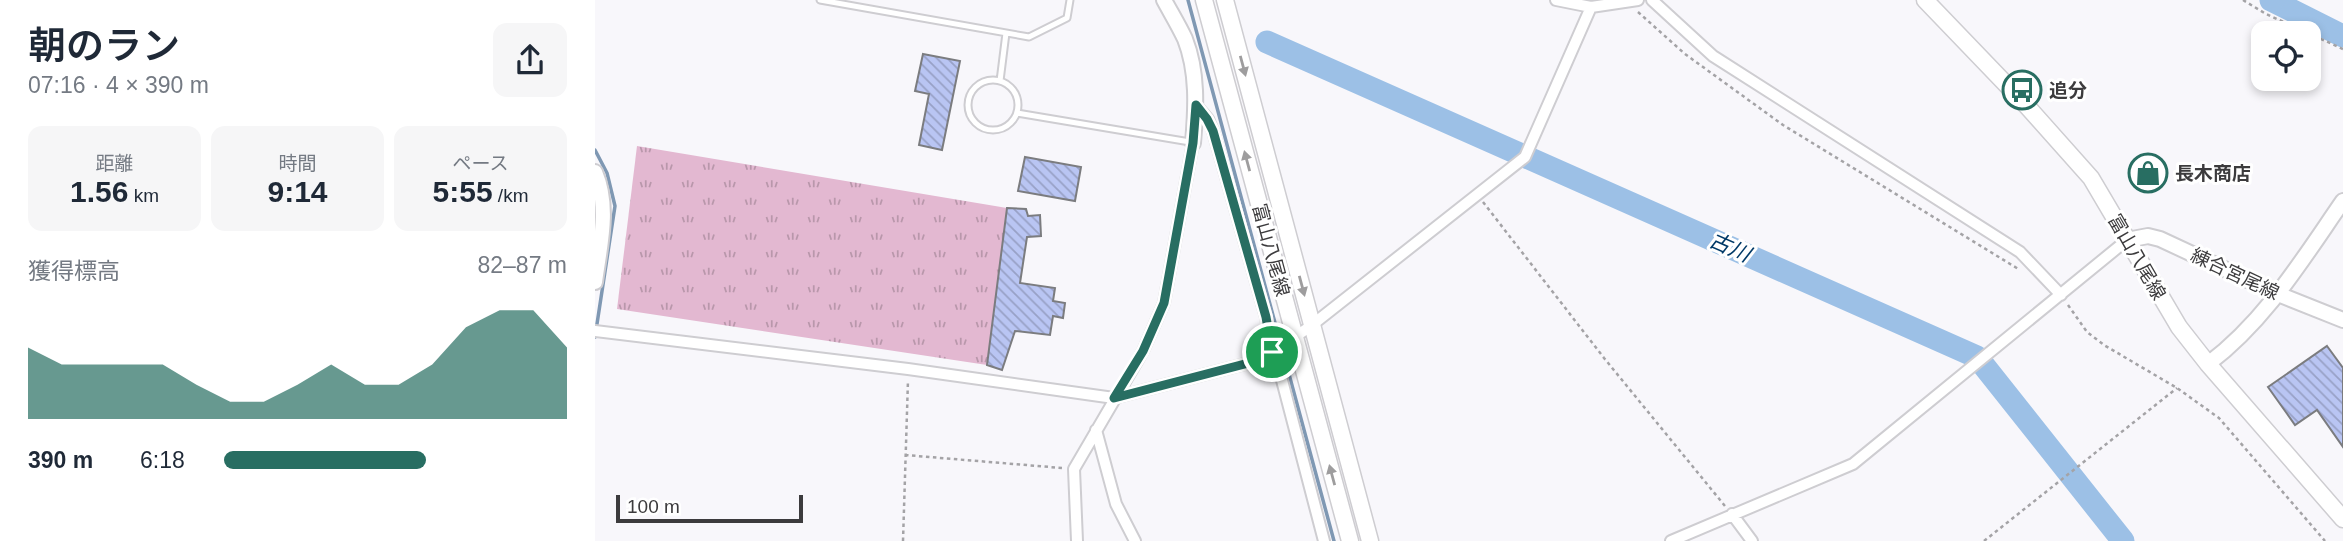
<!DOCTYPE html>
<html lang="ja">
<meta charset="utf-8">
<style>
:root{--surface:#fff;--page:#f6f6f7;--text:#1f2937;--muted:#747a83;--accent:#286e62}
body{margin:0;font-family:Arial,"Noto Sans JP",sans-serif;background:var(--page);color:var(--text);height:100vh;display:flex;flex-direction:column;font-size:26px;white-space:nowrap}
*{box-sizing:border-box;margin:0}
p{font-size:23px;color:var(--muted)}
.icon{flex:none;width:38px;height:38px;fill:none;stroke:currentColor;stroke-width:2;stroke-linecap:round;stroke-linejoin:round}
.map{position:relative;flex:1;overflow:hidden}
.details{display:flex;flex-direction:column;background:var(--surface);width:595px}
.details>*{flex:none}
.tools{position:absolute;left:1656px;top:21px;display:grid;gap:14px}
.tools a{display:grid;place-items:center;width:70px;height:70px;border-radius:14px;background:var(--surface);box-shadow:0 4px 10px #0003;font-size:35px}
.scale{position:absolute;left:21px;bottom:18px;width:187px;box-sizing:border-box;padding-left:7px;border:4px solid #3c3b3d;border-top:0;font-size:19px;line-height:24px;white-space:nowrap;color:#3c3b3d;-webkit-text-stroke:5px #fff;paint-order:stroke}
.pin{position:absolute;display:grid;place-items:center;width:60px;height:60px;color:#fff;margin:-30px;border:4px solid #fff;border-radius:50%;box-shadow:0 2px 7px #0007}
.round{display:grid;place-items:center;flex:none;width:74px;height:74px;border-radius:14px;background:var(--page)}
.head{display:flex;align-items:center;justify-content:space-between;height:119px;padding:0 28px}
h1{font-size:38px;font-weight:600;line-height:52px}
.figures{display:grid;grid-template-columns:repeat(3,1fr);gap:10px;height:119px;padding:7px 28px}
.figures div{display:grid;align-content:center;border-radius:14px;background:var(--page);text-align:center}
.figures b{font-size:30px;font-weight:600}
.figures small{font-size:19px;font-weight:400}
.figures p{font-size:19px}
.chart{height:196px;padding:14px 28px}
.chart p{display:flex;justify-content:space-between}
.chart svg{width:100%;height:126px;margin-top:7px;fill:var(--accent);opacity:.7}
ul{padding:0 28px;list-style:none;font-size:23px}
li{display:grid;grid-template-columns:112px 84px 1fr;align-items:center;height:52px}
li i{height:18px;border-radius:9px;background:var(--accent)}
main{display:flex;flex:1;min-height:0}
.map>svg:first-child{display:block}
.grass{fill:url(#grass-tufts)}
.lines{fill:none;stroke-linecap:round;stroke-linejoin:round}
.stream{stroke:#7f98b3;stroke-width:3.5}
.river{stroke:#9cc0e6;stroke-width:23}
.building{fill:url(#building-back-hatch);stroke:#7b7c7f;stroke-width:2}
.lane-casing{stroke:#cecdd1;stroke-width:9}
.street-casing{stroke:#cecdd1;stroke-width:14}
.secondary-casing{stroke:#cecdd1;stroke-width:18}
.primary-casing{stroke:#cecdd1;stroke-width:19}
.path{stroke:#a4a3a6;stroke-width:2.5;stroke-dasharray:3.5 3.5;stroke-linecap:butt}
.lane{stroke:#fff;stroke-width:5}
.street{stroke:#fff;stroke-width:10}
.secondary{stroke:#fff;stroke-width:14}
.primary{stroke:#fff;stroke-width:16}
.oneway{fill:#9e9d9e}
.route-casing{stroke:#fff;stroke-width:14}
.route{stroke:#286e62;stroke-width:9}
.labels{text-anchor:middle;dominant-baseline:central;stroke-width:6;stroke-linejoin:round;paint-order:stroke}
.poi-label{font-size:19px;font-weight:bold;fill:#3c3b3d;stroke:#fff;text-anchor:start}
.street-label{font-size:19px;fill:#3c3b3d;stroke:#fff}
.water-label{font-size:21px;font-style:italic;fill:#003967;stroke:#fff}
</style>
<main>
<section class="details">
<div class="head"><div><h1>朝のラン</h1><p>07:16 · 4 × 390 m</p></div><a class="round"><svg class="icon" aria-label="share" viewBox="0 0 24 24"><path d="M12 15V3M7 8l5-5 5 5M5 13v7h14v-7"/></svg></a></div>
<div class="figures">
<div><p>距離</p><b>1.56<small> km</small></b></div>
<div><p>時間</p><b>9:14</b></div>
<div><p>ペース</p><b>5:55<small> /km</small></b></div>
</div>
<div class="chart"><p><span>獲得標高</span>82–87 m</p>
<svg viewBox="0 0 160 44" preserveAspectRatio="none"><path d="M0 44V19L10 25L20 25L30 25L40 25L50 32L60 38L70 38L80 32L90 25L100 32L110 32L120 25L130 12L140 6L150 6L160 19V44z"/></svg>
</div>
<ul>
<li><b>390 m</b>6:18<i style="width:59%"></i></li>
</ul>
</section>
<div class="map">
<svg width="1748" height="541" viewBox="0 0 1748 541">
<defs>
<pattern id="grass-tufts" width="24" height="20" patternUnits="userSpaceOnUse" patternTransform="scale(1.75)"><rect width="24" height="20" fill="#e3b8d1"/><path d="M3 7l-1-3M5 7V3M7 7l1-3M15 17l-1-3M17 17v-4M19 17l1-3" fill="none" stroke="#b997ab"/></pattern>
<pattern id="building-back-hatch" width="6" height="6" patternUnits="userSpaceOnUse" patternTransform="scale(1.75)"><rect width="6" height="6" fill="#b9c5f3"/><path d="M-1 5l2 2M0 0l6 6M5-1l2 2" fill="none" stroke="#98a1c6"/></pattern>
</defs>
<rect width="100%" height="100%" fill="#f8f7fb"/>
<path class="grass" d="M42 146 412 208 392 365 22 309Z"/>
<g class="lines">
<path class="stream" d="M593 0 683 334
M0 150 12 173 20 206 0 337
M688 352 739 541"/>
<path class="river" d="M1676 0 1748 36
M672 42 1382 357 1528 541"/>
</g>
<path class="building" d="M328 54 365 61 347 150 324 145 334 94 320 91Z
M430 157 486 167 480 201 423 191Z
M412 208 431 209 433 216 445 215 446 236 432 237 425 283 460 288 458 301 470 303 468 318 458 316 455 335 420 331 407 370 392 365Z
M1732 346 1748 368V447L1722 410 1700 425 1673 387Z"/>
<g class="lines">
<defs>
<path id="lane" d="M225 0 434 37 472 18 475 0
M373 105a25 25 0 1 1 50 0a25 25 0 1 1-50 0Z
M405 81 411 33
M422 113 595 142"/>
<path id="street" d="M961 0 996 7 1043 0
M1057 0 1118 56 1425 252 1466 295
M601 105 613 119 618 131 671 317 677 353 683 365 729 541
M0 331 313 369 519 398 669 359 717 325 930 157 996 7
M501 430 521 504 540 541
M1137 514 1157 541
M482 541 479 469 548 351 569 303 598 143
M1076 541 1258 464 1532 240"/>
<path id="secondary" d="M569 0C576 13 584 26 590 39 603 72 601 108 598 143
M0 172C15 207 5 245 0 282
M1532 240 1553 236 1565 239 1683 294 1748 320
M1613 364C1671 320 1707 260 1748 201"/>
<path id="primary" d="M609 0 755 541
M630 0 775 541
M1330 0 1430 104 1496 178 1584 327 1613 364 1748 519"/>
</defs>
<use href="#lane" class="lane-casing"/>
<use href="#street" class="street-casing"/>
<use href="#secondary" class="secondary-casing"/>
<use href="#primary" class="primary-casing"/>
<path class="path" d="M1648 0 1671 14 1713 33
M1043 12 1090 54 1188 125 1425 270
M1713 33 1748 49
M888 202 1009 358 1130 506
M1473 305 1492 332 1509 345 1582 388 1624 418 1730 541
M310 455 467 468
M308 541 313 380
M1389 541 1582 388"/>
<use href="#lane" class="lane"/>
<use href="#street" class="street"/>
<use href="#secondary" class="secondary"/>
<use href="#primary" class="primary"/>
</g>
<defs><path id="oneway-solid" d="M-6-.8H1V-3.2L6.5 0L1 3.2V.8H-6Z" transform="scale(1.75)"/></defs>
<g class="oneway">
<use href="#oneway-solid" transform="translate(648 66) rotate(75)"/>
<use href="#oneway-solid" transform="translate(652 161) rotate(-105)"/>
<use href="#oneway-solid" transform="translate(707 286) rotate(75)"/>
<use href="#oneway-solid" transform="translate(737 475) rotate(-105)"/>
</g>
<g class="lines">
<defs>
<path id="route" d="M601 105 612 119 618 131 671 317 677 352 669 359 519 398 548 351 569 303 598 143Z"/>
</defs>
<use href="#route" class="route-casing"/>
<use href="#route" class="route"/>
</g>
<defs>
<symbol id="bus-ring" viewBox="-11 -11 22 22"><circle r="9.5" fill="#fff" stroke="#286e62" stroke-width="1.5"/><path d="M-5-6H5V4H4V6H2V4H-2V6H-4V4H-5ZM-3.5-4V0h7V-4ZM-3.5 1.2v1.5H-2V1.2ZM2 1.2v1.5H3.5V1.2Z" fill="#286e62"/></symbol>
<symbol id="shop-ring" viewBox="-11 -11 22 22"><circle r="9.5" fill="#fff" stroke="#286e62" stroke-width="1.5"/><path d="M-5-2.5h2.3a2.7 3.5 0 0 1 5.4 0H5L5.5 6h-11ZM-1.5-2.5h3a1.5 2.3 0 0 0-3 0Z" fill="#286e62"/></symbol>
</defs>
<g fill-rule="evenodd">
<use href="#bus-ring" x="1405" y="68" width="44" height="44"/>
<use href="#shop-ring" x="1531" y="151" width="44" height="44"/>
</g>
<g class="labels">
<g class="poi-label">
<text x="1454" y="90">追分</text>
<text x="1580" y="173">長木商店</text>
</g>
<g class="street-label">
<text transform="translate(676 250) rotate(75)">富山八尾線</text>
<text transform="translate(1542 257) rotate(60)">富山八尾線</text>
<text transform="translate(1640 274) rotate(25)">練合宮尾線</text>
</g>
<g class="water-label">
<text transform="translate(1135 247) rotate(24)">古川</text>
</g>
</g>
</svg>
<div class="tools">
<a><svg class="icon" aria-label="locate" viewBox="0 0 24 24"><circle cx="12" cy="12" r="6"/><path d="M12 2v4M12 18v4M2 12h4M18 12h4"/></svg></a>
</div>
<div class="scale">100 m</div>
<div class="pin" style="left:677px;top:352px;background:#1e9e55"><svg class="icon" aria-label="arrive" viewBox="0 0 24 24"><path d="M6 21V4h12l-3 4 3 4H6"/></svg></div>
</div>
</main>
